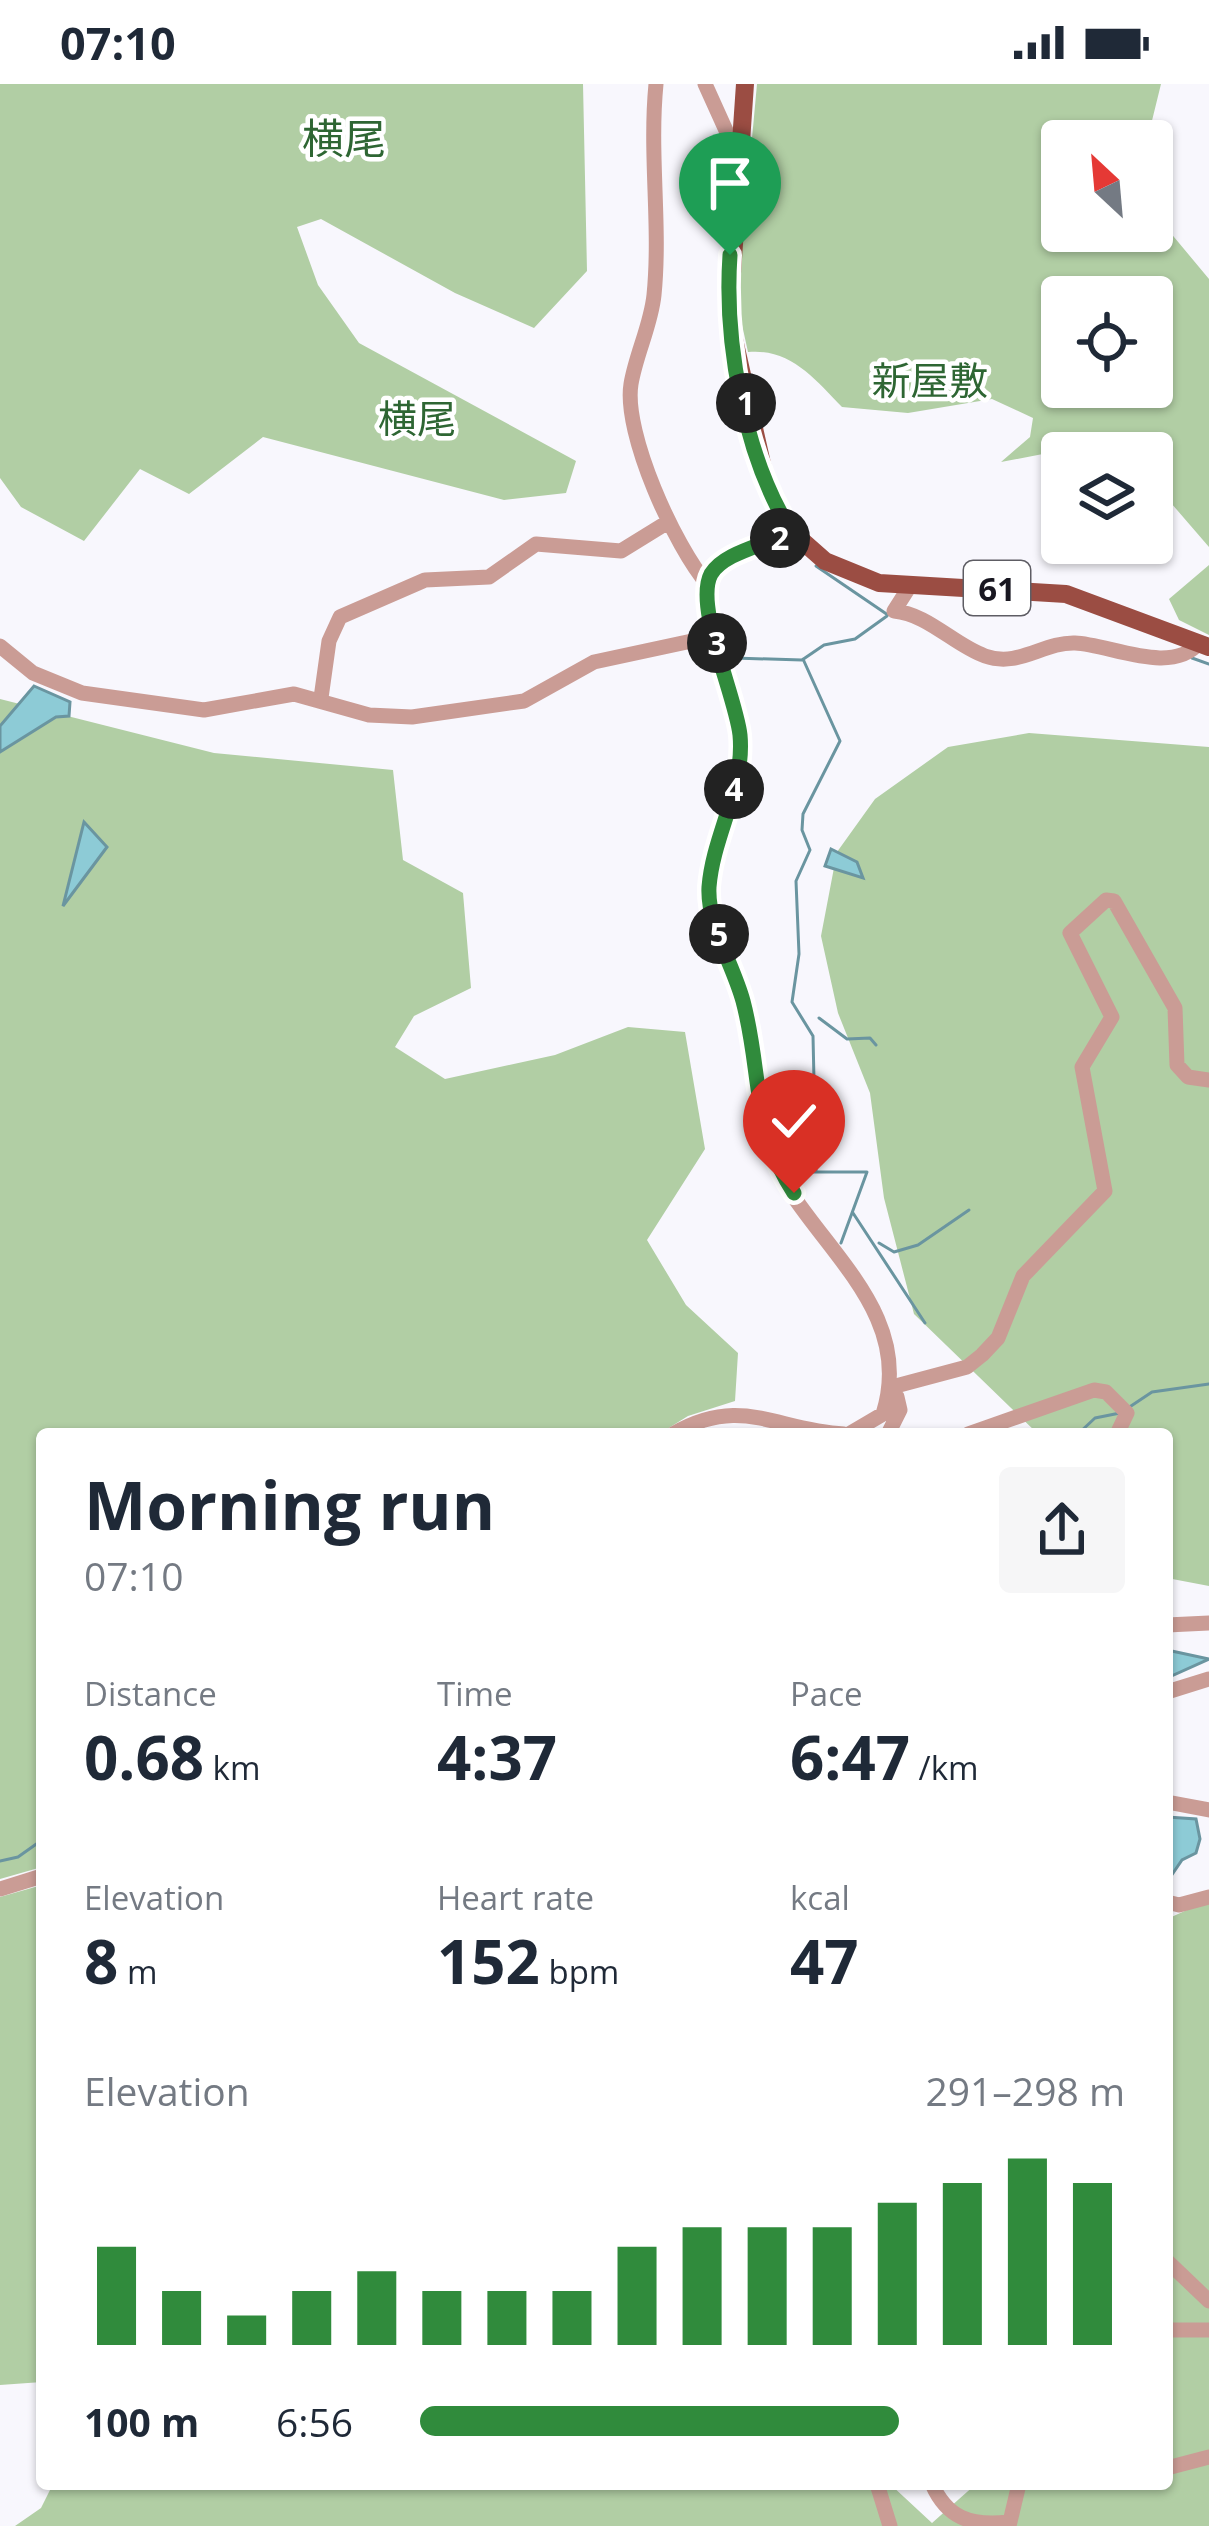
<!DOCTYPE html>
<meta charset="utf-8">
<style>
:root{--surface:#fff;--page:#f6f6f7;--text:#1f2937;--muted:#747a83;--accent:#308b3c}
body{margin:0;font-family:"Open Sans","Noto Sans JP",sans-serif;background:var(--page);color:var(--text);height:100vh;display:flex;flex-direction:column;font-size:45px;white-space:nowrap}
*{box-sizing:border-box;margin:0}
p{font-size:39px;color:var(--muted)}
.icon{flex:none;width:66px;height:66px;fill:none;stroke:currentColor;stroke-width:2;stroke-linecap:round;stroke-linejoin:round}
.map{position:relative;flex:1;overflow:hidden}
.side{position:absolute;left:36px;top:1344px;width:1137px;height:1062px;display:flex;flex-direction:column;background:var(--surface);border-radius:12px;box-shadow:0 3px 9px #0004}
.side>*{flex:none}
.needle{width:78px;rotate:334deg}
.buttons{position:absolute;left:1041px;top:36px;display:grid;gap:24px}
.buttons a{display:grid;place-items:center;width:132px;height:132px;border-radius:12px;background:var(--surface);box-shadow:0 3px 9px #0004;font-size:60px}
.pin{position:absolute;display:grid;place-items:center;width:102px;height:102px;color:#fff;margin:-123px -51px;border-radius:50% 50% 50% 0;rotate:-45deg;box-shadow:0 0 12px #0007}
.pin .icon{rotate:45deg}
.km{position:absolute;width:60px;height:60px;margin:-30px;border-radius:50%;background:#222;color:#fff;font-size:33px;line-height:60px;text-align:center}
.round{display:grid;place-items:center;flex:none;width:126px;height:126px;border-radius:12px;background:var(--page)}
.head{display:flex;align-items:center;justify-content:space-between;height:204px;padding:0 48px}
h1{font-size:66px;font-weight:700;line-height:90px}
.metrics{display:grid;grid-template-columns:repeat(3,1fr);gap:18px;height:204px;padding:12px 48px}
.metrics div{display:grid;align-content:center}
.metrics b{font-size:60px;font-weight:700}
.metrics small{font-size:33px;font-weight:400}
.metrics p{font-size:33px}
.chart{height:336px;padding:24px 48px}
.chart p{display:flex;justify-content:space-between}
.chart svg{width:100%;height:216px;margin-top:12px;stroke:var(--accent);stroke-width:6}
ul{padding:0 48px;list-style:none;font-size:39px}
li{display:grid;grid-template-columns:192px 144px 1fr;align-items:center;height:90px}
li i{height:30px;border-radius:15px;background:var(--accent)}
.status{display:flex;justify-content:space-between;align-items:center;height:84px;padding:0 60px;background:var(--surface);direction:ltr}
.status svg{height:33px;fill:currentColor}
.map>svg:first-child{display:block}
.forest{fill:#b1cea4;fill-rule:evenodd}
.water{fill:#8dcbd6;stroke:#6a95a0;stroke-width:3}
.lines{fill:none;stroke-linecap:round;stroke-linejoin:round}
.stream{stroke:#6a95a0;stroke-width:3}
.minor{stroke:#ca9c95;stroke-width:15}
.major{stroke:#9b4d43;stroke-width:18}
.route-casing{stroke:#fff;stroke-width:24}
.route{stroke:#308b3c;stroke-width:15}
.labels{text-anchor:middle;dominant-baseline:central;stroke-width:9;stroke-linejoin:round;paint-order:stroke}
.shield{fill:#fff;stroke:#5e5d64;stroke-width:3}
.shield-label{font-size:33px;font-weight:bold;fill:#191721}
.neighbourhood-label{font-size:39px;fill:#2e6633;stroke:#fff}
.quarter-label{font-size:42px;fill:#2e6633;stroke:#fff}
</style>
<div class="status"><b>07:10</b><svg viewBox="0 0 49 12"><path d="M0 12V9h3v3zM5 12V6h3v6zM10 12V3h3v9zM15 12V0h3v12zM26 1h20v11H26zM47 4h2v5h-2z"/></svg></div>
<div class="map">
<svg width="1209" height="2442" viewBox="0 0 1209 2442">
<rect width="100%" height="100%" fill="#f8f7fd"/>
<path class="forest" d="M0 0H583L587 187 534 244 455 209 321 135 297 143 318 201 359 259 576 377 566 409 504 416 263 353 189 410 140 385 84 457 21 423 0 394Z
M757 0H1161L1147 57H1062V147H1152V134L1159 135 1209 195V463L1152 397V369H1048L1001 378 1030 353 1033 334 992 315 908 329 842 323C814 294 790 264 748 268L737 218ZM1062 213H1152V303H1062Z
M1209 481V551L1179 536 1169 515Z
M0 615 214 669 393 686 403 776 463 809 471 904 414 932 395 963 445 995 555 971 628 943 685 948 705 1065 647 1156 686 1221 738 1269 735 1317 688 1332 659 1350H42V1783L0 1795Z
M1029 649 1209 663V1502L1167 1494V1350H1038L914 1230 884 1114 870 1009 838 929 821 852 837 768 875 715 948 663Z
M42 1801V2298L0 2301V1813Z
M1209 1816V2442H15L41 2424 53 2400H890L932 2439 976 2400H1167V1835Z"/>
<path class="water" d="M34 602 70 618 69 632 56 633 0 668V642Z
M84 738 107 763 63 822Z
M831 765 857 778 863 794 825 782Z
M1167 1566 1209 1575 1167 1594Z
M1167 1733 1196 1735 1200 1755 1196 1769 1182 1776 1167 1798Z"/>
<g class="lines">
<path class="stream" d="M816 482 888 531
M734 574 802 576 824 561 855 555 887 532
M1192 574 1209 580
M803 575 840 657 803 730 802 746 810 766 796 797 799 870 792 918 813 952 816 1086
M819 934 847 955 870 954 876 961
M790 1088H867L841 1159
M853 1129 925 1239
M879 1159 894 1168 918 1161 969 1126
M1128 1324 1152 1308 1209 1300
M1078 1350 1095 1334 1120 1329
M0 1777 18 1773 42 1756"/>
<path class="minor" d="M656 0C649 71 661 141 654 211 651 241 636 270 631 300 623 349 675 463 708 501
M705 0 738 73
M791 447C768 461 737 465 718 483 688 510 740 618 741 658 742 710 707 758 709 809 710 851 739 889 746 930 755 978 752 1028 771 1073 809 1159 917 1223 883 1330L849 1350
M908 505 894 527C928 530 954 561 985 572 1019 584 1043 558 1075 559 1109 560 1171 592 1199 559
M0 562 33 589 82 609 204 626 294 610 369 631 412 633 524 617 594 578 715 552
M321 614 329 557 340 533 425 496 489 493 536 460 621 467 668 438
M892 1303 967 1283 982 1271 998 1254 1023 1192 1105 1107 1082 983 1112 933 1070 849 1106 816 1114 817 1175 924 1177 981 1188 993 1209 996
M673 1350C742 1310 776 1347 844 1350
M888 1350 900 1326 897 1313 890 1309
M968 1350 1094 1306 1106 1308 1127 1329 1117 1350
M1167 1541 1209 1539
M1167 1608 1209 1595
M1167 1718 1209 1726
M0 1805 42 1792
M1167 1818 1179 1821 1209 1813
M1167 2177 1209 2217
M1167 2246H1209
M1167 2384 1209 2373
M877 2400 890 2442
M932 2400C947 2434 970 2442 1008 2438
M1009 2442 1019 2400"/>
<path class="major" d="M745 0 729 233 765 393 791 447 825 477 879 499 1066 510 1209 563"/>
</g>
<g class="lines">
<defs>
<path id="route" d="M730 171C724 258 744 372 791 447 769 461 725 467 711 490 694 522 736 613 740 651 745 704 713 751 709 803 707 841 733 880 743 917 762 988 751 1043 794 1109"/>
</defs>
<use href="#route" class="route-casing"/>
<use href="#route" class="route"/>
</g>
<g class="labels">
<rect class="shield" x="964" y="477" width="66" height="54" rx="9"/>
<g class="shield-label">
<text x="997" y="504">61</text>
</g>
<g class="neighbourhood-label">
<text x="930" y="295">新屋敷</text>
<text x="417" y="333">横尾</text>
</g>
<g class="quarter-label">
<text x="344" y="53">横尾</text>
</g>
</g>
</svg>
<div class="buttons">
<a><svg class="needle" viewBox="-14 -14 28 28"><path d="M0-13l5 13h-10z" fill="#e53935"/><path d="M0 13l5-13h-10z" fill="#747a83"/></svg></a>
<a><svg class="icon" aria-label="locate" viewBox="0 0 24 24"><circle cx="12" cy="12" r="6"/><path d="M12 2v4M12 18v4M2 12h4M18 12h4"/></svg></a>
<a><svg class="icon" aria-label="layers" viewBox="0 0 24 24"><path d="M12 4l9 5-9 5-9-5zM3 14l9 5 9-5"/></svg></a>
</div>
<div class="pin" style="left:730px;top:171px;background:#1e9e55"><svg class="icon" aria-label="arrive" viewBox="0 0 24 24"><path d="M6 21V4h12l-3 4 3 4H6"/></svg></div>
<div class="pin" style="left:794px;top:1109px;background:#d93025"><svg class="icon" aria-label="check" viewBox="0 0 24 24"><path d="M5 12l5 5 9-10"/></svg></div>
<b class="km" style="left:746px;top:319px">1</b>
<b class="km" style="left:780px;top:454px">2</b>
<b class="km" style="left:717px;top:559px">3</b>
<b class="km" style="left:734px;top:705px">4</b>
<b class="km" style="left:719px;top:850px">5</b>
<section class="side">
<div class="head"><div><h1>Morning run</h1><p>07:10</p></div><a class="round"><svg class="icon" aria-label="share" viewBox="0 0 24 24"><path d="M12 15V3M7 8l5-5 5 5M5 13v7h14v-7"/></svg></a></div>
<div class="metrics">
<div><p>Distance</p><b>0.68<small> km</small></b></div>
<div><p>Time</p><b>4:37</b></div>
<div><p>Pace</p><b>6:47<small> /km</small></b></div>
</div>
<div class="metrics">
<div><p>Elevation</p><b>8<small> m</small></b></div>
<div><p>Heart rate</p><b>152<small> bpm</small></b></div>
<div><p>kcal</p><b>47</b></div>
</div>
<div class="chart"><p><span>Elevation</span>291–298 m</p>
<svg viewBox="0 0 160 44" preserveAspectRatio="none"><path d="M5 44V24M15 44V33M25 44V38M35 44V33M45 44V29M55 44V33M65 44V33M75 44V33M85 44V24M95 44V20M105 44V20M115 44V20M125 44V15M135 44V11M145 44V6M155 44V11"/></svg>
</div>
<ul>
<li><b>100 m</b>6:56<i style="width:68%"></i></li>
</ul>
</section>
</div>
